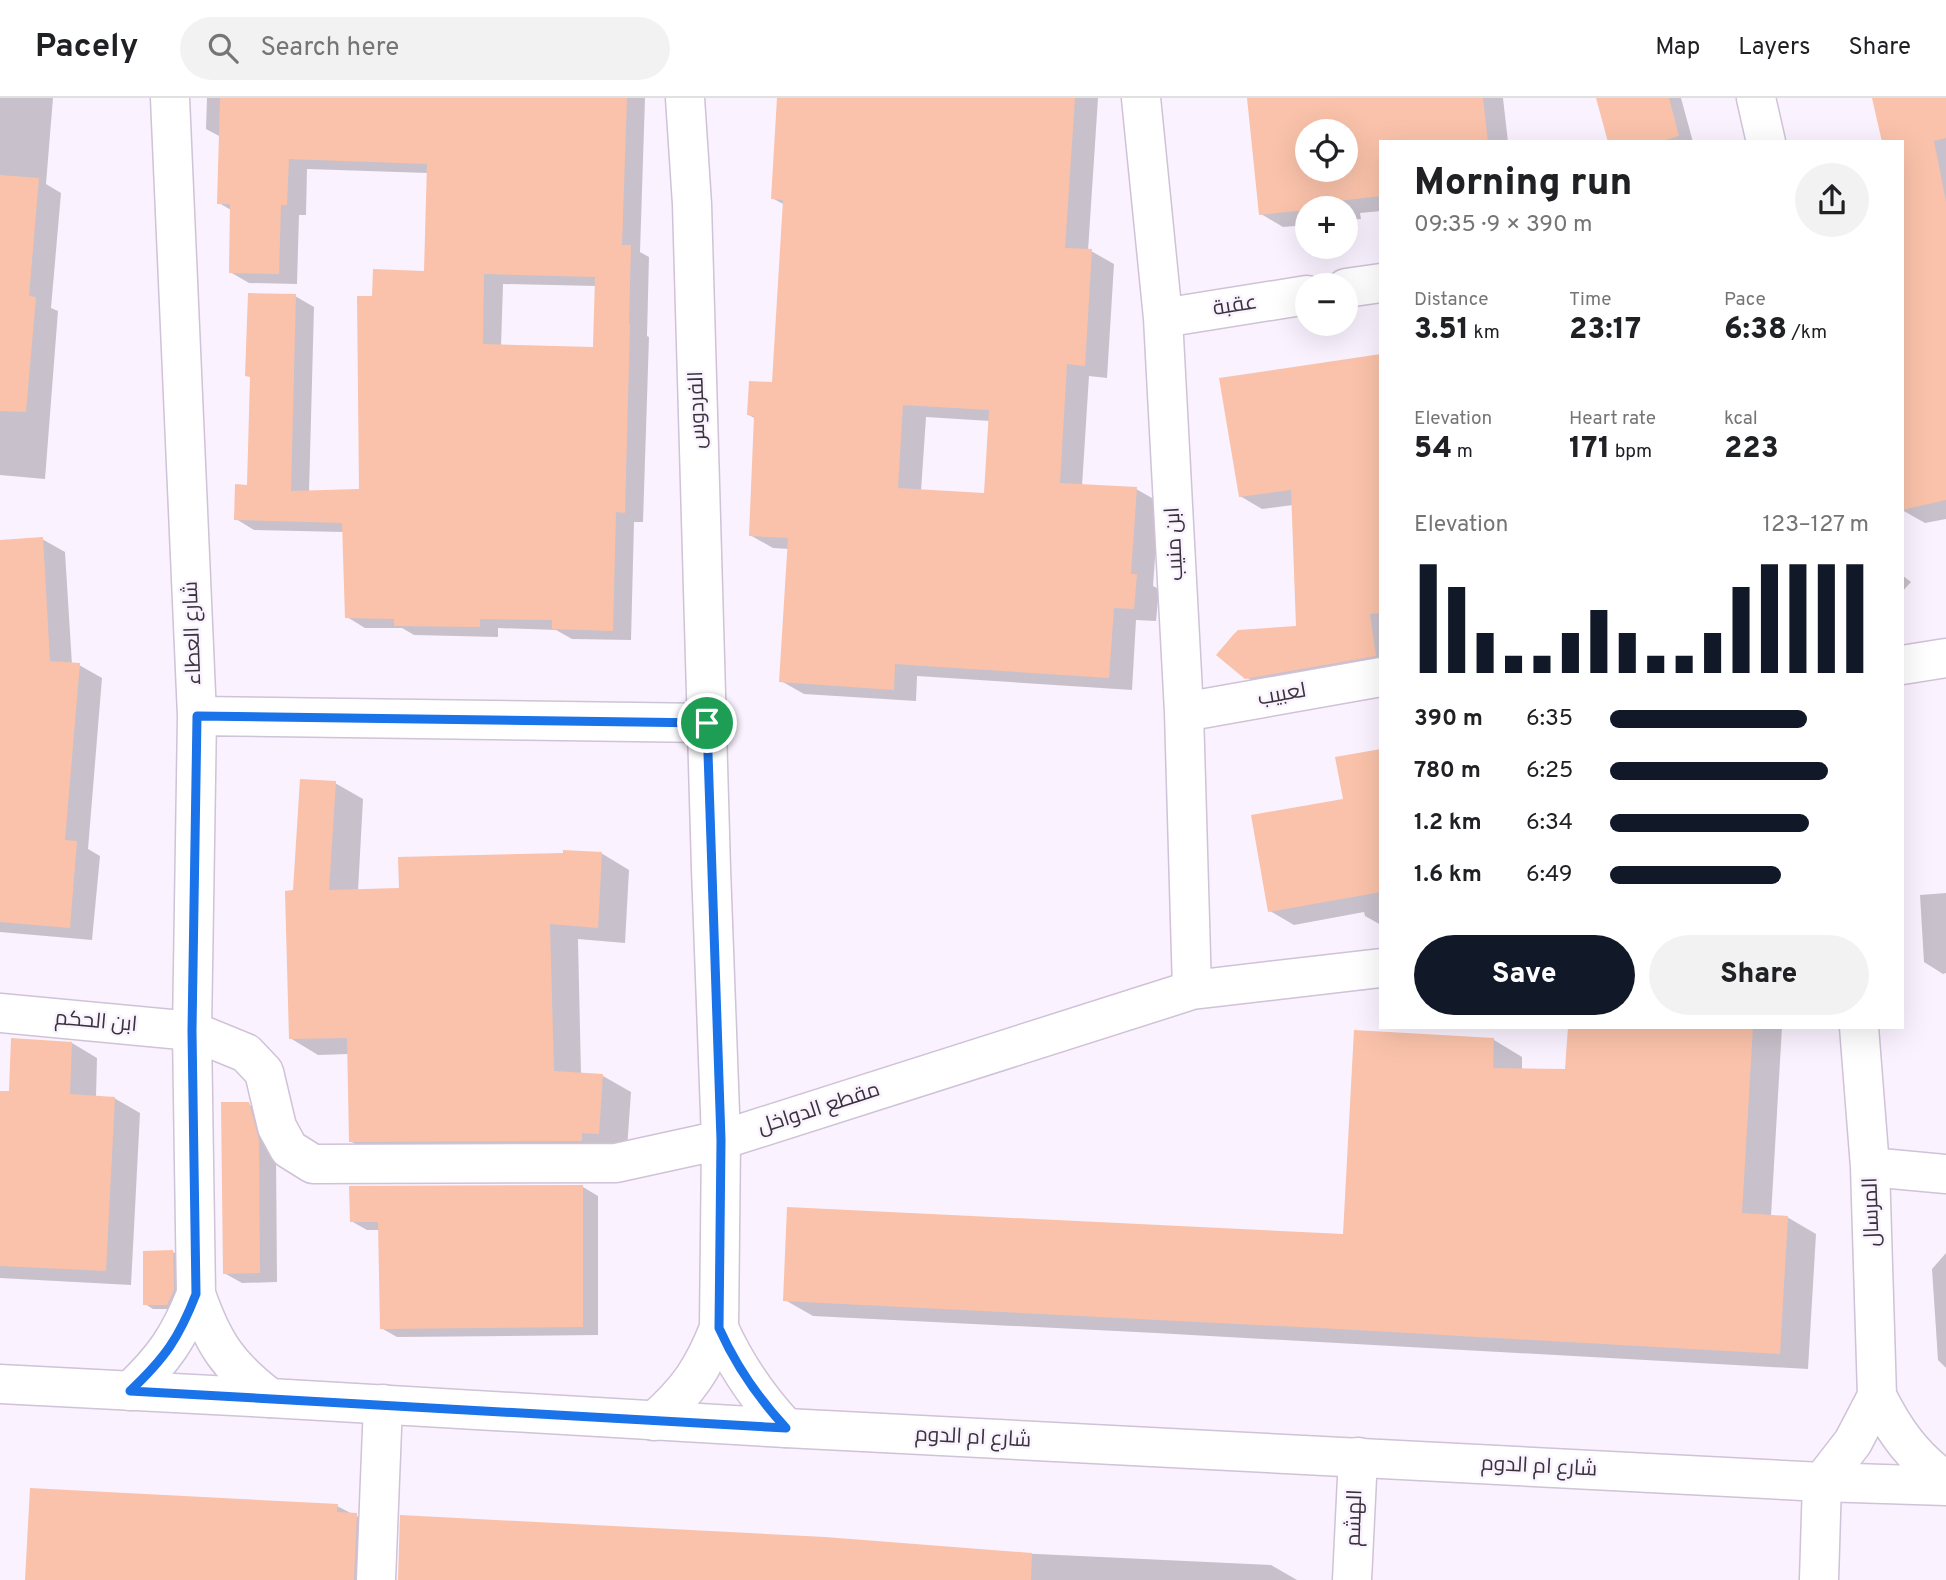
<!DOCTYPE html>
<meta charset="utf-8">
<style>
:root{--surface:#fff;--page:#f2f2f2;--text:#202124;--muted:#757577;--line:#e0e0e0;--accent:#111827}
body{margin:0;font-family:Overpass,Cairo,sans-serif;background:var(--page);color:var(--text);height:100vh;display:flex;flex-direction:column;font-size:26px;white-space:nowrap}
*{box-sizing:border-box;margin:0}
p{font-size:23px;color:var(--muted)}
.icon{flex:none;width:38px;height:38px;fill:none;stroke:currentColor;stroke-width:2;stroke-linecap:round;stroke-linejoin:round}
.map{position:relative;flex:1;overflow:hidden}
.panel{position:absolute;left:1379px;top:42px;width:525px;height:889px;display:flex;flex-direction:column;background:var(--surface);border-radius:0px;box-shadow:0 7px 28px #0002}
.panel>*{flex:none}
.fabs{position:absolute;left:1295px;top:21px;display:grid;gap:14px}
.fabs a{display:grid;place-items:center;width:63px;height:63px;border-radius:50%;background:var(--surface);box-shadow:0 7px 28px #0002;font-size:35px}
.pin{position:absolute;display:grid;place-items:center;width:60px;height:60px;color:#fff;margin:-30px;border:4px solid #fff;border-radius:50%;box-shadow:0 2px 7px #0007}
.round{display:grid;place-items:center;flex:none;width:74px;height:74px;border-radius:37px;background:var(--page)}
.head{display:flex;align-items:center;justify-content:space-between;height:119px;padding:0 35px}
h1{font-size:38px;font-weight:800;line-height:52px}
.metrics{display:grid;grid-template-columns:repeat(3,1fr);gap:10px;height:119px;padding:7px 35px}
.metrics div{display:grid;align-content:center}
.metrics b{font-size:30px;font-weight:800}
.metrics small{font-size:19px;font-weight:400}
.metrics p{font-size:19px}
.chart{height:196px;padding:14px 35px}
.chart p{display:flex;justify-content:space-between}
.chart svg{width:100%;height:126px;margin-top:7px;stroke:var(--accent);stroke-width:6}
.primary-button{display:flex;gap:14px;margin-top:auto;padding:14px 35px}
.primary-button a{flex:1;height:80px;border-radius:42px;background:var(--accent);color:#fff;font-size:28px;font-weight:800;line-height:80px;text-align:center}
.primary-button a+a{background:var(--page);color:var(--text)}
ul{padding:0 35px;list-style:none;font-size:23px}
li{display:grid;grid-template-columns:112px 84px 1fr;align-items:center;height:52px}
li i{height:18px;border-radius:9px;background:var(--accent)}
header{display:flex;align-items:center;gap:42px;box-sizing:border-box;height:98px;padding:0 35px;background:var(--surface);border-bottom:2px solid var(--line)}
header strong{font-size:33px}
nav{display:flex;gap:38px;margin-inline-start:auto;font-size:24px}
.search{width:490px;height:63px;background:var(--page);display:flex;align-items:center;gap:18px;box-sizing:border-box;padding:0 24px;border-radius:38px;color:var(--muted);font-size:26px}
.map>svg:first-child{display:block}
.shadow{fill:#0003;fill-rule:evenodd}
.building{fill:#fac2aa;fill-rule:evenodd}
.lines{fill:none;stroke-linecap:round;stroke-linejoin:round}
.street-casing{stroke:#d0c2d7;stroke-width:41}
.secondary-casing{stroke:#d0c2d7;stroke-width:41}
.street{stroke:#fff;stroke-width:38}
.secondary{stroke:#fff;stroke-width:38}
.route-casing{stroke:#fff;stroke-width:14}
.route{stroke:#1a73e8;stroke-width:9}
.labels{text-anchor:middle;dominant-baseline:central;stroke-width:5;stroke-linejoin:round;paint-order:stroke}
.street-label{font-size:21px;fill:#38333b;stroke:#faf2fe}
</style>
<header>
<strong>Pacely</strong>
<div class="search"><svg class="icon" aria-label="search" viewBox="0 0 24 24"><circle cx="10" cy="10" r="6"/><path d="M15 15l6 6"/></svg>Search here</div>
<nav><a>Map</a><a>Layers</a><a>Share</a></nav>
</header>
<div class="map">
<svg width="1946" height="1482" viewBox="0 0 1946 1482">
<rect width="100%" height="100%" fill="#faf2fe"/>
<path class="shadow" d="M0 0H53L46 86 61 95 51 210 58 213 45 381 0 377Z
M207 0H645L640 154 649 159 647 238 649 239 643 424H634L631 542 572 541 556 532 498 530V539L414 537 402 530H365L347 519 344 434 254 432 236 421 249 388 252 280 247 277 295 198 314 209 309 394 361 392 374 200 426 175 428 75 307 71 306 117H299L297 186 249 185 230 174 231 112 219 105 221 39 206 31ZM503 186 597 188 595 250 501 248Z
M779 0H1098L1088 153H1091L1114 166 1107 280 1089 278 1082 388 1136 391 1159 404 1153 488 1159 491 1156 523 1136 522 1132 592 917 578 916 603 804 596 781 583 789 451 773 450 750 437 756 321 749 317 774 286 785 107 772 100ZM926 319 990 323 985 397 921 393Z
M1248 0H1503L1508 44H1381V113L1360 115 1361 121 1346 122V110H1307V127L1283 129 1261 116ZM1307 33H1346V72H1307Z
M1598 0H1681L1693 44H1610Z
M1873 0H1946V421L1925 425 1902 412V44Z
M1381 258V573L1269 593 1246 579 1298 529 1293 407 1262 411 1240 398Z
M42 441 65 454 72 567H79L102 580 88 751 100 758 92 842 0 834V444Z
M1902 477 1911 484 1902 494Z
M1381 653V827L1365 818 1364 814 1294 827 1270 813 1345 702Z
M335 685 363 701 358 793 401 792 601 755 629 772 625 845 578 841 581 976 603 978 631 994 627 1051 378 1059 350 1043 349 956 318 957 290 940 295 794Z
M1946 795V875L1943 876 1924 864 1920 797Z
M1569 929H1782L1771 1118 1787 1119 1816 1136 1808 1271 1156 1235 813 1218 785 1202 1344 1138 1494 942 1522 959V972L1567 973Z
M72 945 97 960 96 999 114 1000 140 1015 131 1187 0 1180V994L11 995Z
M248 1006 266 1016 276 1053 277 1184 242 1185 224 1175Z
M583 1089 598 1098V1237L397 1239 381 1230 380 1132H367L351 1123Z
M173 1154 181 1159 176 1211H153L145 1206Z
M1946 1155V1270L1938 1262 1932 1171Z
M337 1408 382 1431 380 1482H27Z
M995 1454 1271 1467 1297 1482H400Z"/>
<path class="building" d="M220 0H627L622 147H631L629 226H630L625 415 616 414 613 533 552 531V522L480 521V529L394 528V521L345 520 342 425 234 422 235 386 247 387 250 279 245 278 248 195 296 196 291 393 359 391 357 198H372L373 171 424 173 427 66 289 61 287 107H281L279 176 229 175 230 106H217ZM484 176 595 179 593 249 483 246Z
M777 0H1075L1065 150 1092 151 1085 268 1067 266 1060 385 1137 389 1131 476H1137L1134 511 1114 510 1109 580 895 566 894 592 779 584 788 440 749 438 754 318 747 317 749 283 772 284 783 102 771 101ZM903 307 989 312 984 395 898 390Z
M1247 0H1483L1488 44H1381V98L1339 103V109L1307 110V112L1259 117ZM1307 33H1346V72H1307Z
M1596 0H1669L1679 38 1660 44H1608Z
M1872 0H1946V40L1934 43 1946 104V402L1902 412V44H1882Z
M0 77 39 80 29 198 36 199 26 314 0 313Z
M1381 256V515L1370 516 1376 558 1245 581 1216 557 1233 537 1238 532 1296 528 1291 392 1239 399 1219 280Z
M43 439 50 563 80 565 65 742 77 743 70 830 0 824V442Z
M1381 651V794L1268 814 1251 717 1343 701 1335 659Z
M300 681 336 683 329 792 399 790 398 759 563 755V752L602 754 598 830 550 826 554 973 603 976 599 1036 582 1035V1043L349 1044 347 940 289 941 285 793 293 792Z
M1568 929H1753L1742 1115 1788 1118 1780 1256 1338 1231 783 1203 787 1109 1343 1136 1354 932 1494 940 1493 970 1565 971Z
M11 940 72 944 70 996 115 999 106 1173 0 1168V993H9Z
M221 1004H249L259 1042 260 1175 223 1176Z
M583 1087V1229L380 1231 378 1124H350L349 1088Z
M173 1152 174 1192 167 1207H143V1153Z
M30 1390 338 1406 337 1414 357 1415 354 1482H25Z
M400 1417 825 1439 1032 1455 1031 1482H398Z"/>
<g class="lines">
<defs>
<path id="street" d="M170 0 197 618 192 933 196 1196C213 1245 228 1268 270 1300
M1141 0 1163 220 1184 614 1192 892
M1756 0 1766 44
M1346 190 1381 185
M1163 220 1307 197
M1902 567 1946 560
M1184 614 1381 579
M197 618 707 625
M0 915 192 933 246 955 264 974 277 1029 289 1051 313 1066 616 1065 721 1042 1192 892 1381 870
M1859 929 1870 1069 1877 1298C1895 1334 1913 1359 1946 1383
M1870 1069 1946 1076
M719 1230C736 1268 758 1300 786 1330
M130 1293C164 1261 179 1239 196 1196
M654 1323C688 1293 703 1271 719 1230L721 1042 711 771 692 106 685 0
M376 1482 383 1306
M1352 1482 1358 1359
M1819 1482 1822 1384 1853 1344 1877 1298"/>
<path id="secondary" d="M0 1286 270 1300 786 1330 1822 1384 1946 1388"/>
</defs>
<use href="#street" class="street-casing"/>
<use href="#secondary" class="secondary-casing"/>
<use href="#street" class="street"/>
<use href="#secondary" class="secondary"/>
</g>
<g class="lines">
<defs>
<path id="route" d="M197 618 707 625 721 1042 719 1230C736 1268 758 1300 786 1330L130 1293C165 1260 179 1240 196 1196L192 933Z"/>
</defs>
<use href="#route" class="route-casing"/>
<use href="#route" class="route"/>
</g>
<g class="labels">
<g class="street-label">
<text transform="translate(1235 208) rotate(-9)">عقبة</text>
<text transform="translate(698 312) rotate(-92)">الفردوس</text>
<text transform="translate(1175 446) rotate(-93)">ابن منيب</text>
<text transform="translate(193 535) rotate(-92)">شارع العطاء</text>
<text transform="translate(1282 597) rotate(-10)">لعبيب</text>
<text transform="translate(96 924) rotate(5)">ابن الحكم</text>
<text transform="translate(819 1011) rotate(-18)">مقطع الدواخل</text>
<text transform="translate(1872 1114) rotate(-92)">المرسال</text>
<text transform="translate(973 1340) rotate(3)">شارع ام الدوم</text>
<text transform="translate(1539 1369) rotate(3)">شارع ام الدوم</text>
<text transform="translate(1355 1420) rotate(-88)">الهشم</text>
</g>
</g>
</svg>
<div class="fabs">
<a><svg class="icon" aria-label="locate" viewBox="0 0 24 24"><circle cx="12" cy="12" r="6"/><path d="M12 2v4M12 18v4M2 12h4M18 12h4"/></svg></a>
<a>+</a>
<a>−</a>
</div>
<div class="pin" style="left:707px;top:625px;background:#1e9e55"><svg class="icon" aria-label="arrive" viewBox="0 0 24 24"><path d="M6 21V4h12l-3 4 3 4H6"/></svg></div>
<section class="panel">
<div class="head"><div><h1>Morning run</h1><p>09:35 · 9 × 390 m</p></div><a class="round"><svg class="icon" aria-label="share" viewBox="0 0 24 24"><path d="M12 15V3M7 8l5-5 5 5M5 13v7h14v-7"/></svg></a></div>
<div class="metrics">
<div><p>Distance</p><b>3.51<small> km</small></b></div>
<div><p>Time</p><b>23:17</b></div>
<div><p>Pace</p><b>6:38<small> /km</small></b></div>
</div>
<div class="metrics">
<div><p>Elevation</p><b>54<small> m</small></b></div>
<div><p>Heart rate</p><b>171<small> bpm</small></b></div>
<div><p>kcal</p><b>223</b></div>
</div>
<div class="chart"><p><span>Elevation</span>123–127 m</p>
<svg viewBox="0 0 160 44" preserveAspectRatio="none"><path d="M5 44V6M15 44V14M25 44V30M35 44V38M45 44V38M55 44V30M65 44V22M75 44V30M85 44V38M95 44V38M105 44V30M115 44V14M125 44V6M135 44V6M145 44V6M155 44V6"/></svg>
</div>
<ul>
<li><b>390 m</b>6:35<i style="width:76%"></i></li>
<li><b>780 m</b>6:25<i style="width:84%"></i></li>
<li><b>1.2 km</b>6:34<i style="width:77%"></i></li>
<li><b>1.6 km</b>6:49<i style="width:66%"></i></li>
</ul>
<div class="primary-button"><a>Save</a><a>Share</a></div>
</section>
</div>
